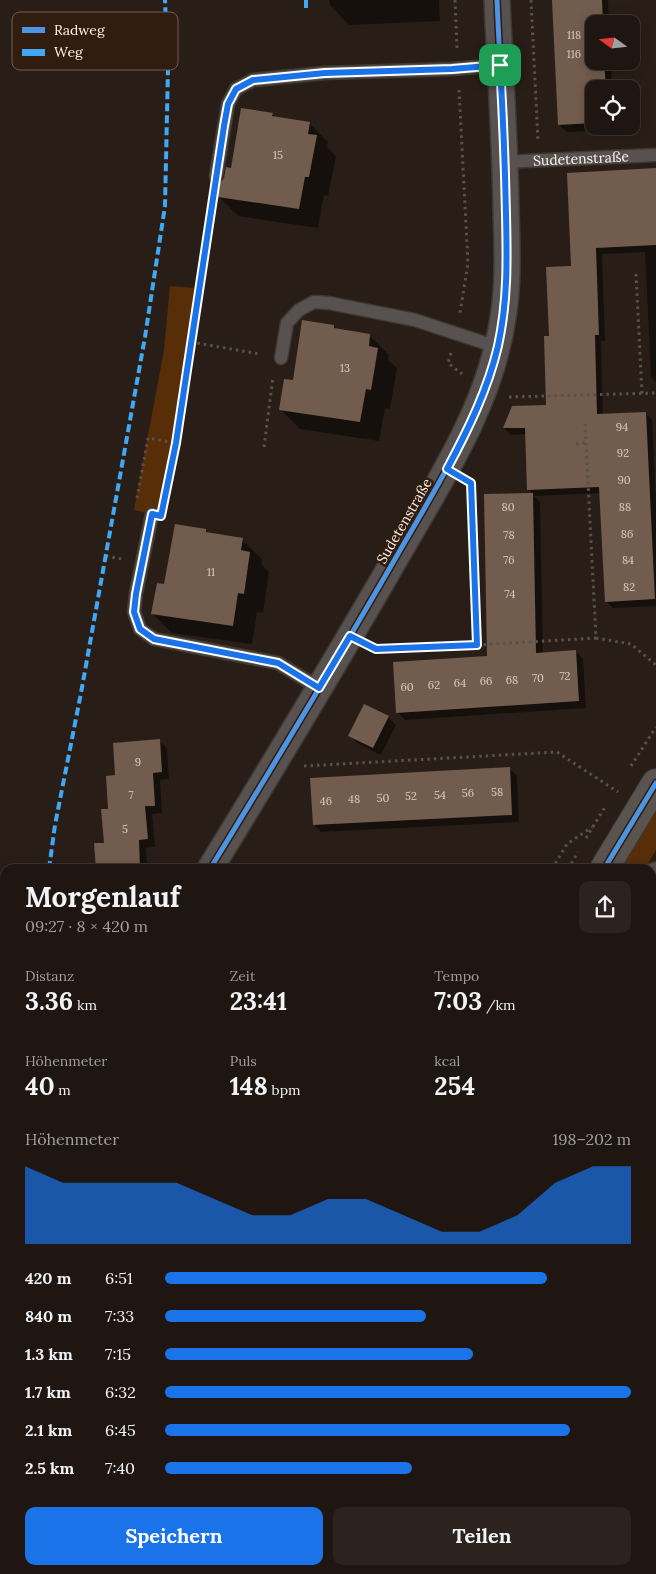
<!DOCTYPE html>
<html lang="de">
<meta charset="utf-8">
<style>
:root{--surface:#1f1611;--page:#2c231f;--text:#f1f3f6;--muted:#a19f9f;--line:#3c3531;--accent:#1a73e8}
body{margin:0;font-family:Lora,serif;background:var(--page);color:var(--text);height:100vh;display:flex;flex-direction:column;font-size:19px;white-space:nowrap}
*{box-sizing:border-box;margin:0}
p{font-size:16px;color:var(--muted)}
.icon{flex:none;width:28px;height:28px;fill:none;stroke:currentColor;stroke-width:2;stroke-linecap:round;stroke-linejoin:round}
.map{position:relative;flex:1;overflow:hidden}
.drawer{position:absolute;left:0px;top:864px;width:656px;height:711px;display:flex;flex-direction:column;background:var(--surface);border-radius:15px 15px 0 0;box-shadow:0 2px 12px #0003,0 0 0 1px var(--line)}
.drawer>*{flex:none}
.needle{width:32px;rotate:285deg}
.controls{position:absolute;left:585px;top:15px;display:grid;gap:10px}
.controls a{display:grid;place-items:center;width:55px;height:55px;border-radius:10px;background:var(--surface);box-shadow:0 2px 12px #0003,0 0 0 1px var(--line);font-size:25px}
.pin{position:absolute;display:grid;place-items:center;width:42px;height:42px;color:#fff;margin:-21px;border-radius:10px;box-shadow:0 2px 8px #0006}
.round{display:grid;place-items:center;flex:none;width:52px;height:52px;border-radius:10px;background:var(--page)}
.overview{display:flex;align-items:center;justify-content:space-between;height:85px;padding:0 25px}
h1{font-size:28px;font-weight:700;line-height:38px}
.stats{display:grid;grid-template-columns:repeat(3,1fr);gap:8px;height:85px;padding:5px 25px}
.stats div{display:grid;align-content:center}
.stats b{font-size:25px;font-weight:700}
.stats small{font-size:14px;font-weight:400}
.stats p{font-size:14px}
.chart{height:140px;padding:10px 25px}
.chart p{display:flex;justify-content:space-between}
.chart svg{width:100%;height:90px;margin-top:5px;fill:var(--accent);opacity:.7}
.primary-button{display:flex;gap:10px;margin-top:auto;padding:10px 25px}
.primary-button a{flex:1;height:58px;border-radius:10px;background:var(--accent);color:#fff;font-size:20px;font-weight:700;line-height:58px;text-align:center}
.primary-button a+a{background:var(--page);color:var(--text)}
ul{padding:0 25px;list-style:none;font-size:16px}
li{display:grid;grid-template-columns:80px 60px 1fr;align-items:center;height:38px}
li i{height:12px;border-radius:6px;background:var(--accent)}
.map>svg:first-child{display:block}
.green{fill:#582e08}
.shadow{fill:#0007}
.building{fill:#725c4d}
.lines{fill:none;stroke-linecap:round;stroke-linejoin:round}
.lane-casing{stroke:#413832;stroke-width:15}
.street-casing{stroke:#413832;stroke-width:28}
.secondary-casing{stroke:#413832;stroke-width:30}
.path{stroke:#57514d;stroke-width:3;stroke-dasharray:2.5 4;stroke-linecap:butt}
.lane{stroke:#57524f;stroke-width:12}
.street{stroke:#57524f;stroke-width:25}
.secondary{stroke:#595450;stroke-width:28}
.quiet{stroke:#3fa9f5;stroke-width:4;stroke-dasharray:8 4;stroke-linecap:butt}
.cycleway-casing{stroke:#311d0f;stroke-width:8}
.cycleway{stroke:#4d94e3;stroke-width:5}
.route-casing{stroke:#fff;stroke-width:10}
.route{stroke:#1a73e8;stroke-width:6}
.labels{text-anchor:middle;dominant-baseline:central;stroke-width:5;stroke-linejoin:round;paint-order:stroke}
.number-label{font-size:11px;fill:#dbccc4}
.street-label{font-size:14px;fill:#fef2eb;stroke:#311d0f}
.key{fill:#311d0f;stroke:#6e5d51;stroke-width:1}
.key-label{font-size:14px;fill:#fef2eb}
</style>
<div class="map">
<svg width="656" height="1574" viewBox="0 0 656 1574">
<rect width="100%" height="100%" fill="#291e17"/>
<path class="green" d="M170 286 194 288 176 443 161 516 134 510 164 350Z
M656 808V850L645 869H619Z
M134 1570H215L223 1574H132Z"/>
<path class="shadow" d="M329 0H439L440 21 349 25 330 5Z
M554 0H608L609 24H594V61H611L612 89H594V126H614V130L567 132 559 125Z
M272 114 276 117 309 123 328 142 327 147 336 156 328 196 324 195 318 228 238 216 219 197 232 169Z
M656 169V382L651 377 645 252 602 254 605 341H601L603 415 646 413 652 420 656 500V606L613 608 606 601 601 493 534 496 540 502 543 654 576 652 583 659 586 708 405 720 397 712 488 657 485 496 534 495 529 489 527 434 511 435 504 428 512 407 548 406 550 338 573 267Z
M334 326 337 330 370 336 389 355 388 360 397 368 390 409 385 408 379 441 300 429 280 409 294 382Z
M206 530 209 534 242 540 262 559 261 564 269 572 263 613 257 612 252 644 172 633 153 614 165 586Z
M365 705 388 717 396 725 381 755 357 743 350 735Z
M159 741 167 748 169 779 160 780 162 813 152 814 155 847 146 848 147 869H97L105 844 116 776Z
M509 768 517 776 519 822 321 832 314 825Z
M651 972H656V1091H651Z
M651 1177H656V1319L654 1317 651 1259Z
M5 1385V1475H0V1386Z
M651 1441H656V1522H651Z"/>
<path class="building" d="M552 0H602L603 24H594V61H604L606 89H594V123L558 125Z
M241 108 273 113 272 116 310 122 308 134 317 135 309 177H305L299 209 218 197 220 183 224 178 226 167 231 168Z
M656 168V245L596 248 599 335H595L597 414 646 412 655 599 605 602 599 487 527 490 525 428H503L512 406 546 405 544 336H549L546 267 571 266 567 173Z
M302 320 334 325V328L370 334 369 346 378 348 371 390 366 389 360 422 279 410 284 379 293 380Z
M533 493 536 653 576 650 579 701 396 713 393 662 487 656 484 494Z
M175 524 206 529V532L243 538 241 550 250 552 244 594 238 593 233 626 151 614 157 583 164 584Z
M364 704 389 716 373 748 348 736Z
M160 739 162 772 153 773 155 806H145L148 839 139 840 140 869H96L94 843H104L101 809H108L106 776 115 775 113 743Z
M510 767 512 815 313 825 310 778Z"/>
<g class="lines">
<defs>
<g id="lane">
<path id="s1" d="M505 162 656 155"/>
<path d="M216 176 228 104 236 89 253 80 325 73 452 69 500 65"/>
<path d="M281 358 287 323 299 310 314 302 329 303 415 320 497 347"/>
<path d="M152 514 136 593 134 612 140 629 154 639 278 663 319 688"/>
<path d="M651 1409H656"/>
</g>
<path id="street" d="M210 869C273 766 335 663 395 559 439 482 490 406 503 318 509 281 507 245 506 209 505 139 500 70 497 0
M651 884 656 875
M651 926H656
M651 1332H656
M0 1532 5 1531
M112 1570 113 1574
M358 1570 395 1574
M434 1570V1574"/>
<path id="secondary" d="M604 869 656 783
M305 1574 306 1570"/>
</defs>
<use href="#lane" class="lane-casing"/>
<use href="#street" class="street-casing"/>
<use href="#secondary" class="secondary-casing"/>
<path class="path" d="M455 0 457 48
M531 0 538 141
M459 90 468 263 460 313
M636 274 642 394
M191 342 260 354
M451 353 448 363 462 374
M509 397 656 393
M576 444 586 443
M264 447 273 377
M165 497 176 443 213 195
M137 498 148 438 176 443
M106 556 122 559
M596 638 631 644 656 665
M477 645 596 638 585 424
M375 649 477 645 471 483
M304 766 557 752 618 792
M631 766 656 727
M586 838 605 807
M473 869 482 868
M552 869 567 844 592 827
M568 869 578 852
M272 1574V1570"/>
<use href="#lane" class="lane"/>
<use href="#street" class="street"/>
<use href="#secondary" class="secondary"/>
<path class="quiet" d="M306 0V11
M49 869 55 825 81 693 145 337 165 206 168 68 165 0"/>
<defs>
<path id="cycleway" d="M210 869C273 766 335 663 395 559 439 482 490 406 503 318 509 281 507 245 506 209 505 139 500 70 497 0
M604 869 656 783"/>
</defs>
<use href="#cycleway" class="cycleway-casing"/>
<use href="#cycleway" class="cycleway"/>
</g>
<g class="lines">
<defs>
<path id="route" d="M500 65C503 115 505 164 506 214 507 260 508 300 498 346 488 389 468 430 447 469L471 483 477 645 376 649 350 636 319 688 278 663 154 639 140 629 134 612 136 594 152 514 161 516 176 443 224 126 228 104 236 89 253 80 325 73 452 69Z"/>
</defs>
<use href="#route" class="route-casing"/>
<use href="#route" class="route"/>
</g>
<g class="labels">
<g class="number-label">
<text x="574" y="35">118</text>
<text x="574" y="54">116</text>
<text x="278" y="155">15</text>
<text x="345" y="368">13</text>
<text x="622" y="427">94</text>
<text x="623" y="453">92</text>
<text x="624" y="480">90</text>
<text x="508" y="507">80</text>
<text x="625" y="507">88</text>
<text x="627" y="534">86</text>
<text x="509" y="535">78</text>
<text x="509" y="560">76</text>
<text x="628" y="560">84</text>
<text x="211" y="572">11</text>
<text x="629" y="587">82</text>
<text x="510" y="594">74</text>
<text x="565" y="676">72</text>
<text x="538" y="678">70</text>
<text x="512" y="680">68</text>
<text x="486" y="681">66</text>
<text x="460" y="683">64</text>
<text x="434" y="685">62</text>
<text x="407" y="687">60</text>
<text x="138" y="762">9</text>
<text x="497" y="792">58</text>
<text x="468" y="793">56</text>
<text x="131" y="795">7</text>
<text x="440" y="795">54</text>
<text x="411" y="796">52</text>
<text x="383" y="798">50</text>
<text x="354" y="799">48</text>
<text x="326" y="801">46</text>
<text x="125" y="829">5</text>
</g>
<g class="street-label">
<text stroke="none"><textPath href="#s1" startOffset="76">Sudetenstraße</textPath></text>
<text transform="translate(404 521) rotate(-60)">Sudetenstraße</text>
</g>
</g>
<rect x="12" y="12" width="166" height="58" rx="8" class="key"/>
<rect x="22" y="27" width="23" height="6" fill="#4d94e3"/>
<rect x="22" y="49" width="23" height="7" fill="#3fa9f5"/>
<g class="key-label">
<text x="54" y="35">Radweg</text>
<text x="54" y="57">Weg</text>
</g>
</svg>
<div class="controls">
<a><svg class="needle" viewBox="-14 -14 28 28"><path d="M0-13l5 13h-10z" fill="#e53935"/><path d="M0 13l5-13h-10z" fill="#a19f9f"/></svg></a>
<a><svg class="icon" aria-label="locate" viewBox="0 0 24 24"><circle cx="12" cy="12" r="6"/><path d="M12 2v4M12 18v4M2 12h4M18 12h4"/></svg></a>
</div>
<div class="pin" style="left:500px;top:65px;background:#1e9e55"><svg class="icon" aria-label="arrive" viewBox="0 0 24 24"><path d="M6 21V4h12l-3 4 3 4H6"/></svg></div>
<section class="drawer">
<div class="overview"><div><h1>Morgenlauf</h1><p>09:27 · 8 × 420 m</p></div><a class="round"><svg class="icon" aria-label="share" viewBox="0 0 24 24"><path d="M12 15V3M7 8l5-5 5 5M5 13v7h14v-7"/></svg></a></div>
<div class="stats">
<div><p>Distanz</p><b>3.36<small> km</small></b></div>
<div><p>Zeit</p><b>23:41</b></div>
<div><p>Tempo</p><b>7:03<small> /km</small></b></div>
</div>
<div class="stats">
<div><p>Höhenmeter</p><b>40<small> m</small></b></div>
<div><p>Puls</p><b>148<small> bpm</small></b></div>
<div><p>kcal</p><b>254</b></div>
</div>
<div class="chart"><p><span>Höhenmeter</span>198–202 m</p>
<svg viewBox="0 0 160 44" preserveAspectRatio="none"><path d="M0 44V6L10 14L20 14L30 14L40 14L50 22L60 30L70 30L80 22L90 22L100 30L110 38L120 38L130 30L140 14L150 6L160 6V44z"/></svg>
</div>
<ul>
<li><b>420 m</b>6:51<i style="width:82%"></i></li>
<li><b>840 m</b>7:33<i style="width:56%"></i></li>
<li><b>1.3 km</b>7:15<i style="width:66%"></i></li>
<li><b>1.7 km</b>6:32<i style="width:100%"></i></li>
<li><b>2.1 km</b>6:45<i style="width:87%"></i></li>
<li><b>2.5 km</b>7:40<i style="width:53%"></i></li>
</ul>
<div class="primary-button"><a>Speichern</a><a>Teilen</a></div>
</section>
</div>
